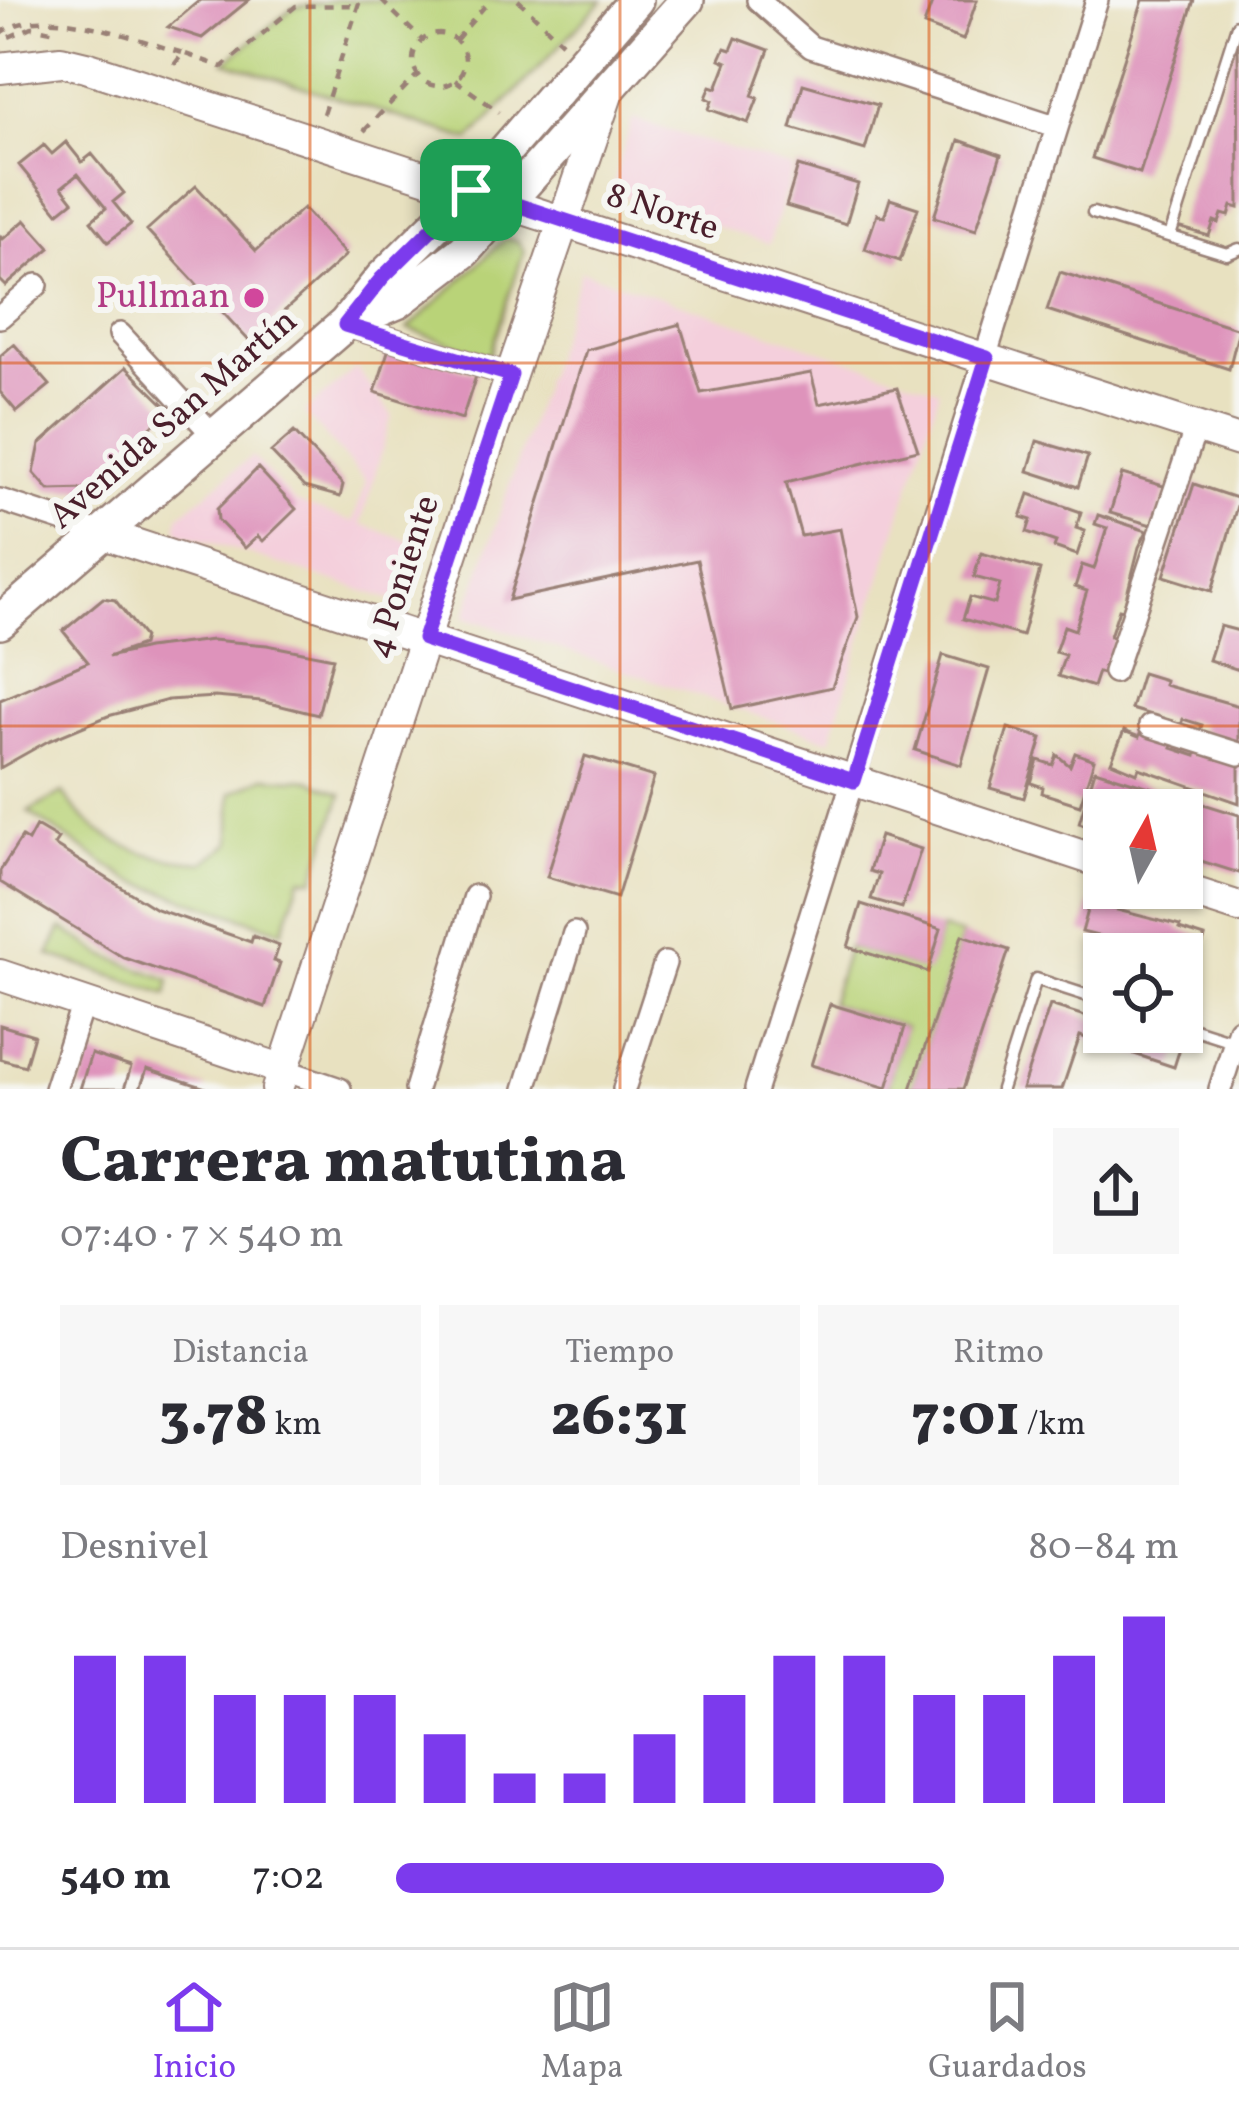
<!DOCTYPE html>
<html lang="es">
<meta charset="utf-8">
<style>
:root{--surface:#fff;--page:#f7f7f7;--text:#2b2b33;--muted:#7c7c81;--line:#e1e1e2;--accent:#7c3aed}
body{margin:0;font-family:Vollkorn,serif;background:var(--page);color:var(--text);height:100vh;display:flex;flex-direction:column;font-size:45px;white-space:nowrap}
*{box-sizing:border-box;margin:0}
p{font-size:39px;color:var(--muted)}
.icon{flex:none;width:66px;height:66px;fill:none;stroke:currentColor;stroke-width:2;stroke-linecap:round;stroke-linejoin:round}
.map{position:relative;height:1089px;overflow:hidden}
.side{display:flex;flex-direction:column;background:var(--surface);flex:1}
.side>*{flex:none}
.needle{width:78px;rotate:8deg}
.buttons{position:absolute;left:1083px;top:789px;display:grid;gap:24px}
.buttons a{display:grid;place-items:center;width:120px;height:120px;border-radius:0px;background:var(--surface);box-shadow:0 3px 9px #0004;font-size:60px}
.pin{position:absolute;display:grid;place-items:center;width:102px;height:102px;color:#fff;margin:-51px;border-radius:24px;box-shadow:0 6px 18px #0006}
.round{display:grid;place-items:center;flex:none;width:126px;height:126px;border-radius:0px;background:var(--page)}
.head{display:flex;align-items:center;justify-content:space-between;height:204px;padding:0 60px}
h1{font-size:66px;font-weight:800;line-height:90px}
.figures{display:grid;grid-template-columns:repeat(3,1fr);gap:18px;height:204px;padding:12px 60px}
.figures div{display:grid;align-content:center;border-radius:0px;background:var(--page);text-align:center}
.figures b{font-size:60px;font-weight:800}
.figures small{font-size:33px;font-weight:400}
.figures p{font-size:33px}
.chart{height:336px;padding:24px 60px}
.chart p{display:flex;justify-content:space-between}
.chart svg{width:100%;height:216px;margin-top:12px;stroke:var(--accent);stroke-width:6}
ul{padding:0 60px;list-style:none;font-size:39px}
li{display:grid;grid-template-columns:192px 144px 1fr;align-items:center;height:90px}
li i{height:30px;border-radius:15px;background:var(--accent)}
.tab-bar{display:flex;justify-content:space-around;align-items:center;height:168px;border-top:3px solid var(--line);background:var(--surface);font-size:33px;color:var(--muted)}
.tab-bar a{display:grid;justify-items:center;gap:6px}
.tab-bar .on{color:var(--accent)}
.map>svg:first-child{display:block}
.built{fill:#f4cfdc}
.green{fill:#b9d378;stroke:#827952;stroke-width:3}
.building{fill:#de93bb}
.lines{fill:none;stroke-linecap:round;stroke-linejoin:round}
.lane-casing{stroke:#998076;stroke-width:15}
.street-casing{stroke:#998076;stroke-width:26}
.secondary-casing{stroke:#998076;stroke-width:34}
.primary-casing{stroke:#998076;stroke-width:38}
.path{stroke:#998076;stroke-width:4.5;stroke-dasharray:9 9;stroke-linecap:butt}
.lane{stroke:#fff;stroke-width:10}
.street{stroke:#fff;stroke-width:21}
.secondary{stroke:#fff;stroke-width:30}
.primary{stroke:#fff;stroke-width:33}
.route-casing{stroke:#fff;stroke-width:24}
.route{stroke:#7c3aed;stroke-width:15}
.grid{fill:none;stroke:#d8530f;stroke-width:3;stroke-opacity:0.55}
.hotel-dot{fill:#d1479c;stroke:#f6f6f2;stroke-width:4.5}
.labels{text-anchor:middle;dominant-baseline:central;stroke-width:12;stroke-linejoin:round;paint-order:stroke}
.street-label{font-size:36px;fill:#4a1f2b;stroke:#f6f6f2}
.hotel-label{font-size:36px;fill:#b23c85;stroke:#f6f6f2;text-anchor:end}
</style>
<div class="map">
<svg width="1239" height="1089" viewBox="0 0 1239 1089">
<rect width="100%" height="100%" fill="#f6f6f2"/>
<filter id="ink" filterUnits="userSpaceOnUse"><feTurbulence type="fractalNoise" baseFrequency=".00833" numOctaves="2"/><feDisplacementMap in="SourceGraphic" scale="24" xChannelSelector="R" yChannelSelector="G"/><feConvolveMatrix kernelMatrix="1 2 1 2 8 2 1 2 1" color-interpolation-filters="sRGB"/></filter>
<filter id="wash" filterUnits="userSpaceOnUse"><feTurbulence type="fractalNoise" baseFrequency=".004" numOctaves="4" result="noise"/><feDisplacementMap in="SourceGraphic" scale="48" xChannelSelector="R" yChannelSelector="G"/><feGaussianBlur stdDeviation="2.7" result="paint"/><feColorMatrix in="noise" values="0 0 0 0 0 0 0 0 0 0 0 0 0 0 0 0 0 1.4 0 .05"/><feComposite in="paint" operator="in"/></filter>
<g filter="url(#wash)">
<rect width="100%" height="100%" fill="#e8e1c0"/>
<path class="built" d="M632 119 793 168 769 244 611 192Z
M581 271 940 390 830 740 465 617Z
M356 368 392 415 361 524 428 547 409 605 181 533 176 527 179 516 252 456 295 502 353 522 366 481 304 413Z"/>
<path class="green" d="M334 0H603L470 140 225 62 293 8Z
M506 238 518 241 524 251 489 356 408 329Z
M264 777 309 780 342 794 314 879 301 878 282 931 129 880 28 812 63 793C96 843 147 860 205 862L231 843V793Z
M62 928 104 955 170 980 167 994 49 955Z
M941 929 962 935 911 1089 887 1088 905 1027 830 1004 848 947 927 971Z"/>
<g id="blocks">
<path class="building" d="M200 0H249L202 38 168 27Z
M933 0H977L963 40 924 25Z
M1143 0H1194L1140 173 1092 158Z
M736 38 769 50 752 96 758 98 748 123 709 109 712 101 706 98 711 86 717 88 727 62 720 59 725 48 731 50Z
M1238 41 1239 208 1232 206 1229 216 1222 214 1219 223 1214 221 1209 236 1178 227Z
M803 84 878 105 865 150 791 128Z
M959 140 1001 155 976 230 934 217Z
M66 142 82 162 92 154 124 193 113 202 131 224 108 242 91 221 106 208 78 174 62 187 73 201 58 213 19 165 44 145 52 154Z
M798 166 858 184 846 224 786 206Z
M196 186 256 251 303 208 346 255 250 342 147 230Z
M890 199 918 208 900 261 865 249 877 214 884 217Z
M25 220 50 248 6 286 0 280V236L3 239Z
M1060 272 1239 329 1229 369 1047 310Z
M680 324 701 393 811 373 819 404 897 388 918 450 786 482 801 536 840 529 858 617 832 687 732 709 697 560 509 600 586 350Z
M14 344 50 385 17 412 0 392V356Z
M390 345 477 373 462 419 375 392Z
M126 367 169 409 88 489 49 490 34 473 40 444Z
M294 432 343 485 340 497 304 487 271 452Z
M1037 441 1088 456 1078 487 1028 471Z
M258 468 296 509 263 541 258 536 245 548 218 520 217 509Z
M1122 474 1167 487 1155 526 1110 513Z
M1194 484 1239 499 1212 591 1164 576Z
M1029 494 1081 512 1076 528 1085 531 1077 555 1054 547 1056 542 1027 532 1031 520 1021 517Z
M1098 515 1147 531 1139 547 1123 610 1119 609 1110 636 1115 638 1103 674 1098 672 1093 687 1058 676 1065 655 1055 652 1064 626 1075 630 1087 591 1075 587 1082 565 1094 569 1107 528 1095 524Z
M981 553 1040 570 1022 636 963 619 970 597 995 604 1000 584 974 577Z
M103 598 115 600 144 637 142 645 108 657 147 648 212 640 267 645 333 658 318 715 261 701 215 697 168 700 108 716 48 741 0 768V700L88 662 63 631Z
M1220 626 1239 631V670L1209 660Z
M943 655 989 669 961 765 915 750Z
M1142 673 1165 680 1164 685 1239 706V744L1200 730 1202 725 1183 719 1181 724 1131 709Z
M1008 728 1042 738 1024 798 990 788Z
M1124 731 1139 737 1141 731 1174 743 1172 748 1196 756 1197 751 1239 765V803L1139 768 1137 773 1111 762Z
M1075 753 1094 760 1080 805 1042 793 1043 787 1031 783 1038 760 1053 765 1057 755 1070 766Z
M585 756 654 777 617 898 547 877Z
M1095 770 1239 815V873L1182 855V810H1104V831L1079 823Z
M36 826 58 839 54 845 156 909 251 942 253 936 279 946 274 961 280 963 265 1007 124 958 0 882V871L22 837 28 841Z
M880 836 921 849 902 908 871 899 879 874 869 871Z
M1090 903 1180 926 1179 929 1205 937 1196 969 1182 965V954H1124L1095 946 1098 936 1082 932Z
M861 904 941 929 928 972 848 947Z
M962 935 1009 950 963 1089H911Z
M830 1004 905 1027 887 1088 811 1065Z
M1050 1005 1100 1021 1104 1011V1032L1185 1033 1174 1067 1080 1036 1062 1089H1022Z
M0 1025 34 1035 25 1066 0 1059Z
M91 1054 131 1067 124 1089H80Z
M147 1069 206 1088V1089H140Z"/>
</g>
</g>
<g filter="url(#ink)">
<use href="#blocks" fill-opacity="0" stroke="#998076" stroke-width="3"/>
<g class="lines">
<defs>
<path id="lane" d="M1093 213 1227 254 1239 249
M1170 236 1237 25
M1182 1025 1235 1042
M1001 1089 1036 979 1104 1001"/>
<path id="street" d="M758 0 811 47 1055 126
M0 317 37 285
M345 325 511 375
M120 334 214 436
M0 500 101 533
M1114 672 1196 427
M1150 726 1239 754
M284 1070 340 1089
M55 1089 83 1003
M416 1089 475 896
M525 1089 574 933
M624 1089 665 963
M756 1089 1097 0
M1220 1089 1239 1029"/>
<path id="secondary" d="M0 68 61 61 86 67 1239 441
M101 533 1104 863
M1180 888 1239 907
M0 975 284 1070
M277 1089 511 375 608 92"/>
<path id="primary" d="M352 321 397 302 464 251 687 0
M0 622 345 324 382 278 471 190 636 0"/>
</defs>
<use href="#lane" class="lane-casing"/>
<use href="#street" class="street-casing"/>
<use href="#secondary" class="secondary-casing"/>
<use href="#primary" class="primary-casing"/>
<path class="path" d="M381 0 422 40
M518 0 562 42
M0 34C41 0 135 40 183 53
M413 60a26 26 0 1 1 52 0a26 26 0 1 1-52 0Z
M9 37 32 27 60 33
M456 40 490 0
M174 65 183 53 222 67 296 6 359 5
M455 80 499 112
M323 114 360 0
M364 131 418 74"/>
<use href="#lane" class="lane"/>
<use href="#street" class="street"/>
<use href="#secondary" class="secondary"/>
<use href="#primary" class="primary"/>
</g>
</g>
<g class="lines" filter="url(#ink)">
<defs>
<path id="route" d="M471 190 987 358 854 781 424 639 511 375 345 325 382 278Z"/>
</defs>
<use href="#route" class="route-casing"/>
<use href="#route" class="route"/>
</g>
<path class="grid" d="M310 0V1089M620 0V1089M929 0V1089M0 363H1239M0 726H1239"/>
<circle class="hotel-dot" cx="254" cy="298" r="12"/>
<g class="labels">
<g class="street-label">
<text transform="translate(662 213) rotate(18)">8 Norte</text>
<text transform="translate(174 420) rotate(-41)">Avenida San Martín</text>
<text transform="translate(404 577) rotate(-72)">4 Poniente</text>
</g>
<g class="hotel-label">
<text x="230" y="298">Pullman</text>
</g>
</g>
</svg>
<div class="buttons">
<a><svg class="needle" viewBox="-14 -14 28 28"><path d="M0-13l5 13h-10z" fill="#e53935"/><path d="M0 13l5-13h-10z" fill="#7c7c81"/></svg></a>
<a><svg class="icon" aria-label="locate" viewBox="0 0 24 24"><circle cx="12" cy="12" r="6"/><path d="M12 2v4M12 18v4M2 12h4M18 12h4"/></svg></a>
</div>
<div class="pin" style="left:471px;top:190px;background:#1e9e55"><svg class="icon" aria-label="arrive" viewBox="0 0 24 24"><path d="M6 21V4h12l-3 4 3 4H6"/></svg></div>
</div>
<section class="side">
<div class="head"><div><h1>Carrera matutina</h1><p>07:40 · 7 × 540 m</p></div><a class="round"><svg class="icon" aria-label="share" viewBox="0 0 24 24"><path d="M12 15V3M7 8l5-5 5 5M5 13v7h14v-7"/></svg></a></div>
<div class="figures">
<div><p>Distancia</p><b>3.78<small> km</small></b></div>
<div><p>Tiempo</p><b>26:31</b></div>
<div><p>Ritmo</p><b>7:01<small> /km</small></b></div>
</div>
<div class="chart"><p><span>Desnivel</span>80–84 m</p>
<svg viewBox="0 0 160 44" preserveAspectRatio="none"><path d="M5 44V14M15 44V14M25 44V22M35 44V22M45 44V22M55 44V30M65 44V38M75 44V38M85 44V30M95 44V22M105 44V14M115 44V14M125 44V22M135 44V22M145 44V14M155 44V6"/></svg>
</div>
<ul>
<li><b>540 m</b>7:02<i style="width:70%"></i></li>
</ul>
</section>
<nav class="tab-bar">
<a class="on"><svg class="icon" aria-label="home" viewBox="0 0 24 24"><path d="M3 11l9-7 9 7M6 9v11h12V9"/></svg>Inicio</a>
<a><svg class="icon" aria-label="map" viewBox="0 0 24 24"><path d="M3 6l6-2 6 2 6-2v14l-6 2-6-2-6 2zM9 4v14M15 6v14"/></svg>Mapa</a>
<a><svg class="icon" aria-label="saved" viewBox="0 0 24 24"><path d="M7 4h10v16l-5-4-5 4z"/></svg>Guardados</a>
</nav>
